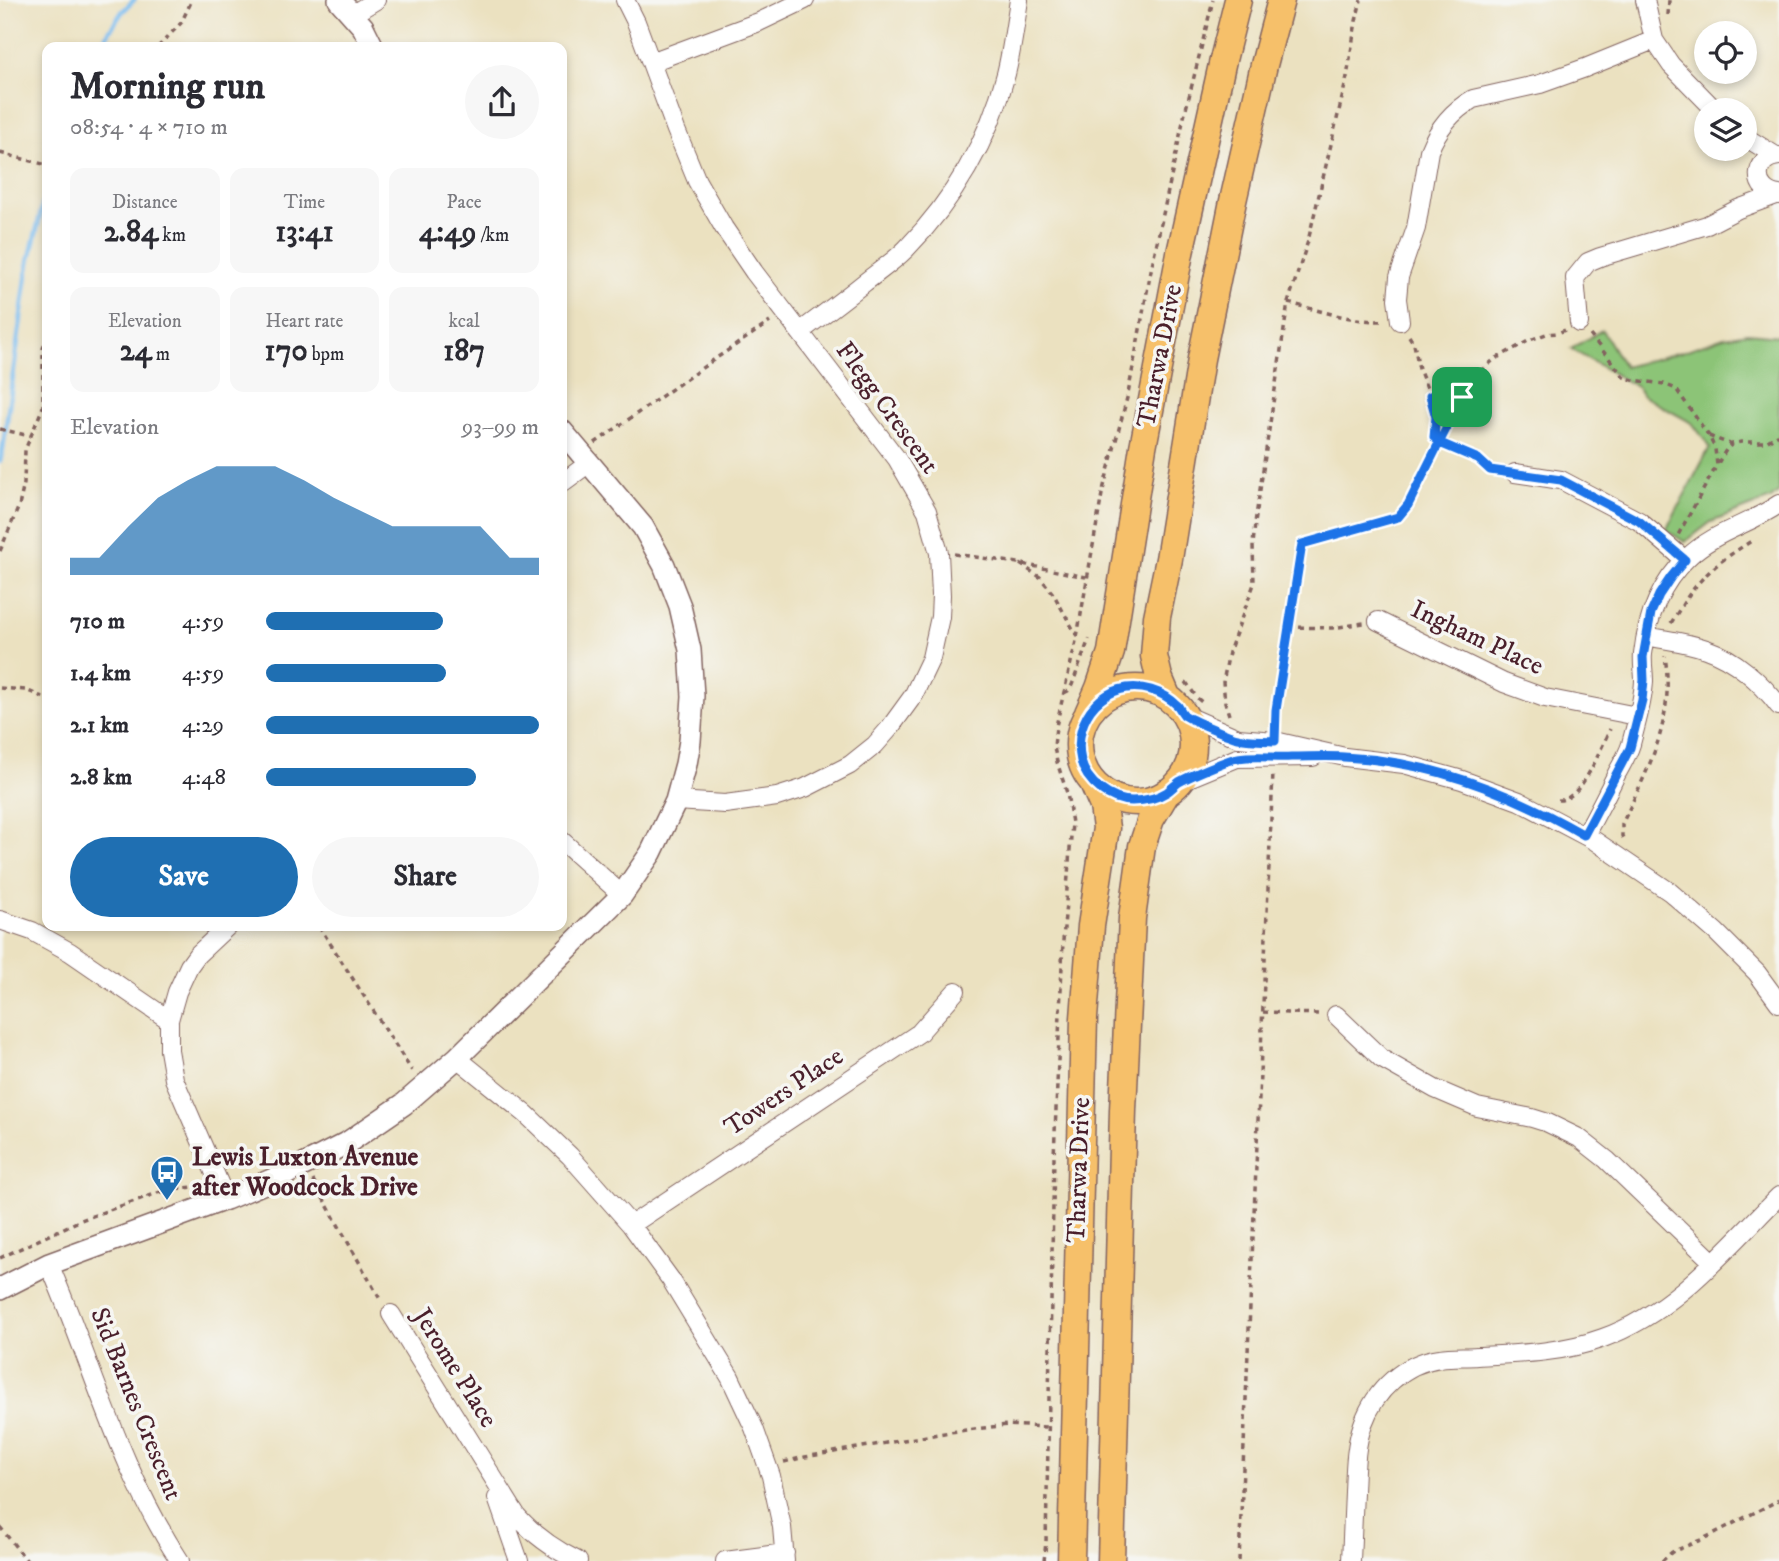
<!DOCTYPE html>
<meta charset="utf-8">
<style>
:root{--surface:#fff;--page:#f7f7f7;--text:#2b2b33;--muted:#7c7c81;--accent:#1f6fb2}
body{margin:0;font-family:"IM FELL DW Pica",serif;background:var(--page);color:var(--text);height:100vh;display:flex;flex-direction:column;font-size:26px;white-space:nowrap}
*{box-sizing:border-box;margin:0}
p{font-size:23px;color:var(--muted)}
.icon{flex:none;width:38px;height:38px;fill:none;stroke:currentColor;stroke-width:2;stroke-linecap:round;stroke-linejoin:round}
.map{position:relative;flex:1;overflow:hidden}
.panel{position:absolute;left:42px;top:42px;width:525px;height:889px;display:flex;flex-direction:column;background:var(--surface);border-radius:14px;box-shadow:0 4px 10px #0003}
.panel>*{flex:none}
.buttons{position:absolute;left:1694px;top:21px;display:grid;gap:14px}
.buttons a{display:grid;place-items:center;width:63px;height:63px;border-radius:50%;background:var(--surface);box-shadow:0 4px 10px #0003;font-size:35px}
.pin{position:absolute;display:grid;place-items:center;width:60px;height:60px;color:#fff;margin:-30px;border-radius:14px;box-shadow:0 4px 10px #0006}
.round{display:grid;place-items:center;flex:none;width:74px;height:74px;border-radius:37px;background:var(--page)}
.head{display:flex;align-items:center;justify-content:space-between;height:119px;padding:0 28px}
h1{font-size:38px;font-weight:700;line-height:52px}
.stats{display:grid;grid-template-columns:repeat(3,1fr);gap:10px;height:119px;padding:7px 28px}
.stats div{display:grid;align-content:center;border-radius:14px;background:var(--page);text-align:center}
.stats b{font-size:30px;font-weight:700}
.stats small{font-size:19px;font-weight:400}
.stats p{font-size:19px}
.chart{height:196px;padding:14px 28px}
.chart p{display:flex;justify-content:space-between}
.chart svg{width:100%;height:126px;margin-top:7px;fill:var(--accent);opacity:.7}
.primary-button{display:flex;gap:14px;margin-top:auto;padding:14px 28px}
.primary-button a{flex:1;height:80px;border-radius:42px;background:var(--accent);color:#fff;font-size:28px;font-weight:700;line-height:80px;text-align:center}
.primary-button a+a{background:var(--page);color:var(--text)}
ul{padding:0 28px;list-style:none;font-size:23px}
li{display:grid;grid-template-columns:112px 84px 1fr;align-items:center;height:52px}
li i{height:18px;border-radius:9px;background:var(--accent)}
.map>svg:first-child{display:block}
.green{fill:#8cc477;stroke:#6b7251;stroke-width:2}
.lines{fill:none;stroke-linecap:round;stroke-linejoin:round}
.stream{stroke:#7bbdf0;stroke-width:5}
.minor-casing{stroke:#82635f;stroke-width:20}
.tertiary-casing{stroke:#82635f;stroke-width:24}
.primary-casing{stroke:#82635f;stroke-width:29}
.path{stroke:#82635f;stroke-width:3.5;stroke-dasharray:5 5;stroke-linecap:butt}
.minor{stroke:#fff;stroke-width:18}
.tertiary{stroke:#fff;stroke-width:21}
.primary{stroke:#f6c06b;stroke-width:26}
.route-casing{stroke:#fff;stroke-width:14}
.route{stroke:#1a73e8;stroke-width:9}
.labels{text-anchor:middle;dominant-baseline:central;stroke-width:7;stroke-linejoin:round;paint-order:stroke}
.street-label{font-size:26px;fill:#4a1f2b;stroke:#f6f6f2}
.poi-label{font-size:26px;font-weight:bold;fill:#4a1f2b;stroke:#f6f6f2;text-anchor:start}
</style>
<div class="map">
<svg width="1779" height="1561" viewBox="0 0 1779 1561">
<rect width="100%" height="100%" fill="#f6f6f2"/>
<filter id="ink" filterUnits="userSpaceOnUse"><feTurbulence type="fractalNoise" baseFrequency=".0143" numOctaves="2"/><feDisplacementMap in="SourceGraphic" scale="14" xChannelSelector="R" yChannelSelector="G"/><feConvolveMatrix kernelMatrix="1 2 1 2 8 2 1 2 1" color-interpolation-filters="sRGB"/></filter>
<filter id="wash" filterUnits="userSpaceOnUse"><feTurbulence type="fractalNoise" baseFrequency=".00686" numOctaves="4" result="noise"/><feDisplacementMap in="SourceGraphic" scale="28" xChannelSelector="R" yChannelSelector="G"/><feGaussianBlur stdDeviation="1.57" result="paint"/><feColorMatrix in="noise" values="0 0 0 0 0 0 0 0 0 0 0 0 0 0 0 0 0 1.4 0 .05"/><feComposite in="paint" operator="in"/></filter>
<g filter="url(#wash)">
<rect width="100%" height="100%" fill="#ebe1c0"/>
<path class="green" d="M1602 330 1624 367 1681 352 1724 337 1748 333 1779 336V492L1771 499 1711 522 1685 542 1666 530 1710 447 1692 423 1643 396 1638 388 1571 349Z"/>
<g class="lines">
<path class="stream" d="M99 47 122 12 134 0
M0 461 3 448 28 266 47 187"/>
</g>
</g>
<g filter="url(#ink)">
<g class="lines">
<defs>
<path id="minor" d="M625 0 636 22 676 130 697 181 724 228 754 272 897 459 927 511 939 553 941 595 940 617 931 658 913 696 889 729 875 745 850 765 805 788 777 797 725 804 676 801
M1645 0 1654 40 1671 65 1715 110
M353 14 376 0
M651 62 759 22 805 0
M1745 137 1776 156
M1779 156C1752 158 1752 192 1779 195
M1400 321 1397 299 1399 277 1416 228 1429 151C1438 128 1452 111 1473 99L1540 84 1585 68 1654 40
M1579 323 1575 278 1588 262 1600 257 1707 225 1738 209 1776 195
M800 332C821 316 843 300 864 283 878 272 893 262 906 249 953 201 989 140 1006 74 1012 50 1015 25 1019 0
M1515 473 1561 480 1639 521 1685 560
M562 483 589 463
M1378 621 1504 683 1545 698 1637 716
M1646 636C1665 640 1687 642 1706 649 1735 659 1761 682 1779 706
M1185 715 1238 738 1275 741 1345 757 1404 764 1462 780 1519 801 1595 841 1670 892 1716 932 1757 973 1779 1003
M1179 782 1237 758 1313 757
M1585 835C1596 815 1607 794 1617 773 1622 764 1628 754 1631 744 1636 724 1643 702 1644 681 1644 672 1642 663 1643 654 1647 618 1660 584 1687 558 1715 531 1749 525 1779 504
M562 841 622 895
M0 920 32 931 70 952 169 1020
M1336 1015 1382 1059 1435 1089 1477 1107 1532 1118 1548 1123 1579 1138 1607 1160 1713 1262
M457 1058 526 1114 570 1156 631 1225 671 1280 730 1377 754 1428 771 1476 782 1527 785 1561
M226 1199 174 1079 169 1050V1020L177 992 189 966 197 955 228 926
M631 1225 919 1033 956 991
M49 1264C92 1363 120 1471 180 1561
M391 1314 517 1516C535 1536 553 1549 578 1561
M497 1498 519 1561
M725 1561 785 1553
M1351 1561C1352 1538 1353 1515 1354 1492 1355 1469 1355 1446 1363 1424 1375 1390 1404 1363 1440 1358 1452 1356 1465 1357 1477 1356 1520 1354 1562 1353 1603 1338 1675 1312 1726 1249 1779 1196"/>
<path id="tertiary" d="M339 0 363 27 373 47
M0 1289 49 1264 226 1199 288 1173 347 1143 404 1104 457 1058 622 895 651 853 676 801 686 764 690 741 693 696 690 650 680 606 664 565 643 527 562 431"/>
<path id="primary" d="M1079 745a57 57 0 1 1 114 0a57 57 0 1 1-114 0Z
M1167 696 1159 677 1154 656 1157 617 1169 559 1201 359 1233 201 1264 65 1281 0
M1088 713 1099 688 1111 652 1143 447 1180 253 1223 60 1238 0
M1071 1561 1084 1018 1091 926 1106 828 1103 806 1093 783
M1111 1561 1123 1110 1132 918 1142 846 1151 819 1167 792"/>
</defs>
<use href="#minor" class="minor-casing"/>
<use href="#tertiary" class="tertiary-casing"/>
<use href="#primary" class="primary-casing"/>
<path class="path" d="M1668 15 1669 0
M158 47 181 23 192 0
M0 153 47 165
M1288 303C1320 310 1352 322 1385 321
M1590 335 1624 377 1633 380 1664 384 1676 389 1709 436 1715 449 1717 465 1678 535
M1409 336 1414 344 1419 369 1430 396 1436 417 1434 437C1445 448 1461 451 1475 457 1485 463 1486 469 1499 471
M1430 396 1449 392 1462 397
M0 429 30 436
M1709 436 1730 444
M595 443 709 363 770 322
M1718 463 1726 450 1732 444 1741 442H1766L1779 434
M0 551 19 506 24 484 25 450 43 407V349L47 334
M954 554 1018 563 1086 577
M1020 564 1040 577 1054 595 1077 636
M1671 623C1679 611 1686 597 1696 586 1711 567 1732 553 1753 540
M1289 627 1332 628 1364 623
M1186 682 1197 698 1203 703
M0 688 26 690 47 699
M1064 693 1068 691 1072 685 1089 639
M1229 715 1225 702 1223 682 1229 652 1254 584 1253 545 1255 523 1288 303 1308 241 1347 77 1356 21 1361 0
M1275 723 1276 710 1302 544 1398 517 1408 505 1473 377 1495 359 1530 340 1546 334 1558 333 1565 330
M1558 800C1581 802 1601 748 1610 729
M1623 838 1622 836V824C1649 766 1675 722 1665 656
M319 926 412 1071
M1263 1012 1320 1014
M313 1180 381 1301
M0 1258 81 1220 166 1190 203 1186
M784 1462 805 1457 950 1432 1008 1425 1048 1427
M0 1527 27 1561
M1044 1561 1046 1542 1054 1157 1063 941 1072 823 1067 793 1057 762 1054 747 1056 726 1077 637 1102 494 1128 394 1152 265 1184 117 1213 0
M1239 1561 1273 773
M1662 1561 1672 1552 1703 1539 1779 1500"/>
<use href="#minor" class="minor"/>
<use href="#tertiary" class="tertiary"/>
<use href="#primary" class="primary"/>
</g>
</g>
<g class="lines" filter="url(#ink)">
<defs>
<path id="route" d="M1462 397 1408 505 1398 517 1302 544 1276 710 1275 741C1263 740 1249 741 1238 738 1231 737 1189 719 1184 715 1182 713 1180 709 1178 706 1171 699 1161 693 1151 690 1106 677 1071 718 1081 761 1086 782 1110 801 1132 801 1144 801 1156 799 1167 792 1171 789 1175 785 1179 782 1188 777 1229 759 1238 758 1255 755 1274 758 1291 757 1309 757 1327 756 1344 757 1429 761 1512 793 1584 835L1630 748 1642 700 1644 680 1643 657 1651 613 1659 595 1671 577 1685 560 1639 521 1561 480 1490 470 1478 459 1440 443 1434 437 1436 417 1430 396 1449 392 1462 397"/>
</defs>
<use href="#route" class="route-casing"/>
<use href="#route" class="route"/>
</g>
<defs>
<symbol id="bus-pin" viewBox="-11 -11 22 30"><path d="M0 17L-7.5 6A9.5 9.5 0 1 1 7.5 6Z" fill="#1f6fb2" stroke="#f6f6f2"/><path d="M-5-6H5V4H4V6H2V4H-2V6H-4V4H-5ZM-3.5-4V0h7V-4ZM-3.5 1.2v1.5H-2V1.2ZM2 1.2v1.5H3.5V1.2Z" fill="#fff"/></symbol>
</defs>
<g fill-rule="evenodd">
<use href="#bus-pin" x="148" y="1153" width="38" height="52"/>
</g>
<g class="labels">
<g class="street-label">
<text transform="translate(1160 356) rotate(-79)">Tharwa Drive</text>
<text transform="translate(887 408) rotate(54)">Flegg Crescent</text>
<text transform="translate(1477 638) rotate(25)">Ingham Place</text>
<text transform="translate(784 1092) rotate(-34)">Towers Place</text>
<text transform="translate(1079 1170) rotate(-88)">Tharwa Drive</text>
<text transform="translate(455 1368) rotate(58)">Jerome Place</text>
<text transform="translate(136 1404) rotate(68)">Sid Barnes Crescent</text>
</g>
<g class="poi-label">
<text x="192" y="1157">Lewis Luxton Avenue<tspan x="192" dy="30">after Woodcock Drive</tspan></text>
</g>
</g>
</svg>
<div class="buttons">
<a><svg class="icon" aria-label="locate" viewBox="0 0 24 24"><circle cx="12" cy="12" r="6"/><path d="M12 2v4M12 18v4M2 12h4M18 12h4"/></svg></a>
<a><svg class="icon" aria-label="layers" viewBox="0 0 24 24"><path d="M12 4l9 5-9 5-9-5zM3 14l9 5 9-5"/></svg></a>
</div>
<div class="pin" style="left:1462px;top:397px;background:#1e9e55"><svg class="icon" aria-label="arrive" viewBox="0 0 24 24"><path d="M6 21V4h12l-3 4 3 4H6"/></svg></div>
<section class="panel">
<div class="head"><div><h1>Morning run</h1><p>08:54 · 4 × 710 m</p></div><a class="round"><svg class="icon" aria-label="share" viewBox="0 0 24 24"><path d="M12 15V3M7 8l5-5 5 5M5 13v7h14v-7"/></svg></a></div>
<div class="stats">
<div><p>Distance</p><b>2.84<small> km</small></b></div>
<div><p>Time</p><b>13:41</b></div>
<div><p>Pace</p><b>4:49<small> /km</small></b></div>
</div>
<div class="stats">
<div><p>Elevation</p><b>24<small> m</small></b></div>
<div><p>Heart rate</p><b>170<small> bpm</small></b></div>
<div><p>kcal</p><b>187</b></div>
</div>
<div class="chart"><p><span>Elevation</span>93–99 m</p>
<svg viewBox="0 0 160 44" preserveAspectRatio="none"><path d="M0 44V38L10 38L20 27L30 17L40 11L50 6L60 6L70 6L80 11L90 17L100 22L110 27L120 27L130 27L140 27L150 38L160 38V44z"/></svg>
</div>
<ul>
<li><b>710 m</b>4:59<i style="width:65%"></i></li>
<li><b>1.4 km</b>4:59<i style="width:66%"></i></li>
<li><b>2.1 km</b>4:29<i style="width:100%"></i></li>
<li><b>2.8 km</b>4:48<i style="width:77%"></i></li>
</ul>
<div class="primary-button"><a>Save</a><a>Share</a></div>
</section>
</div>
